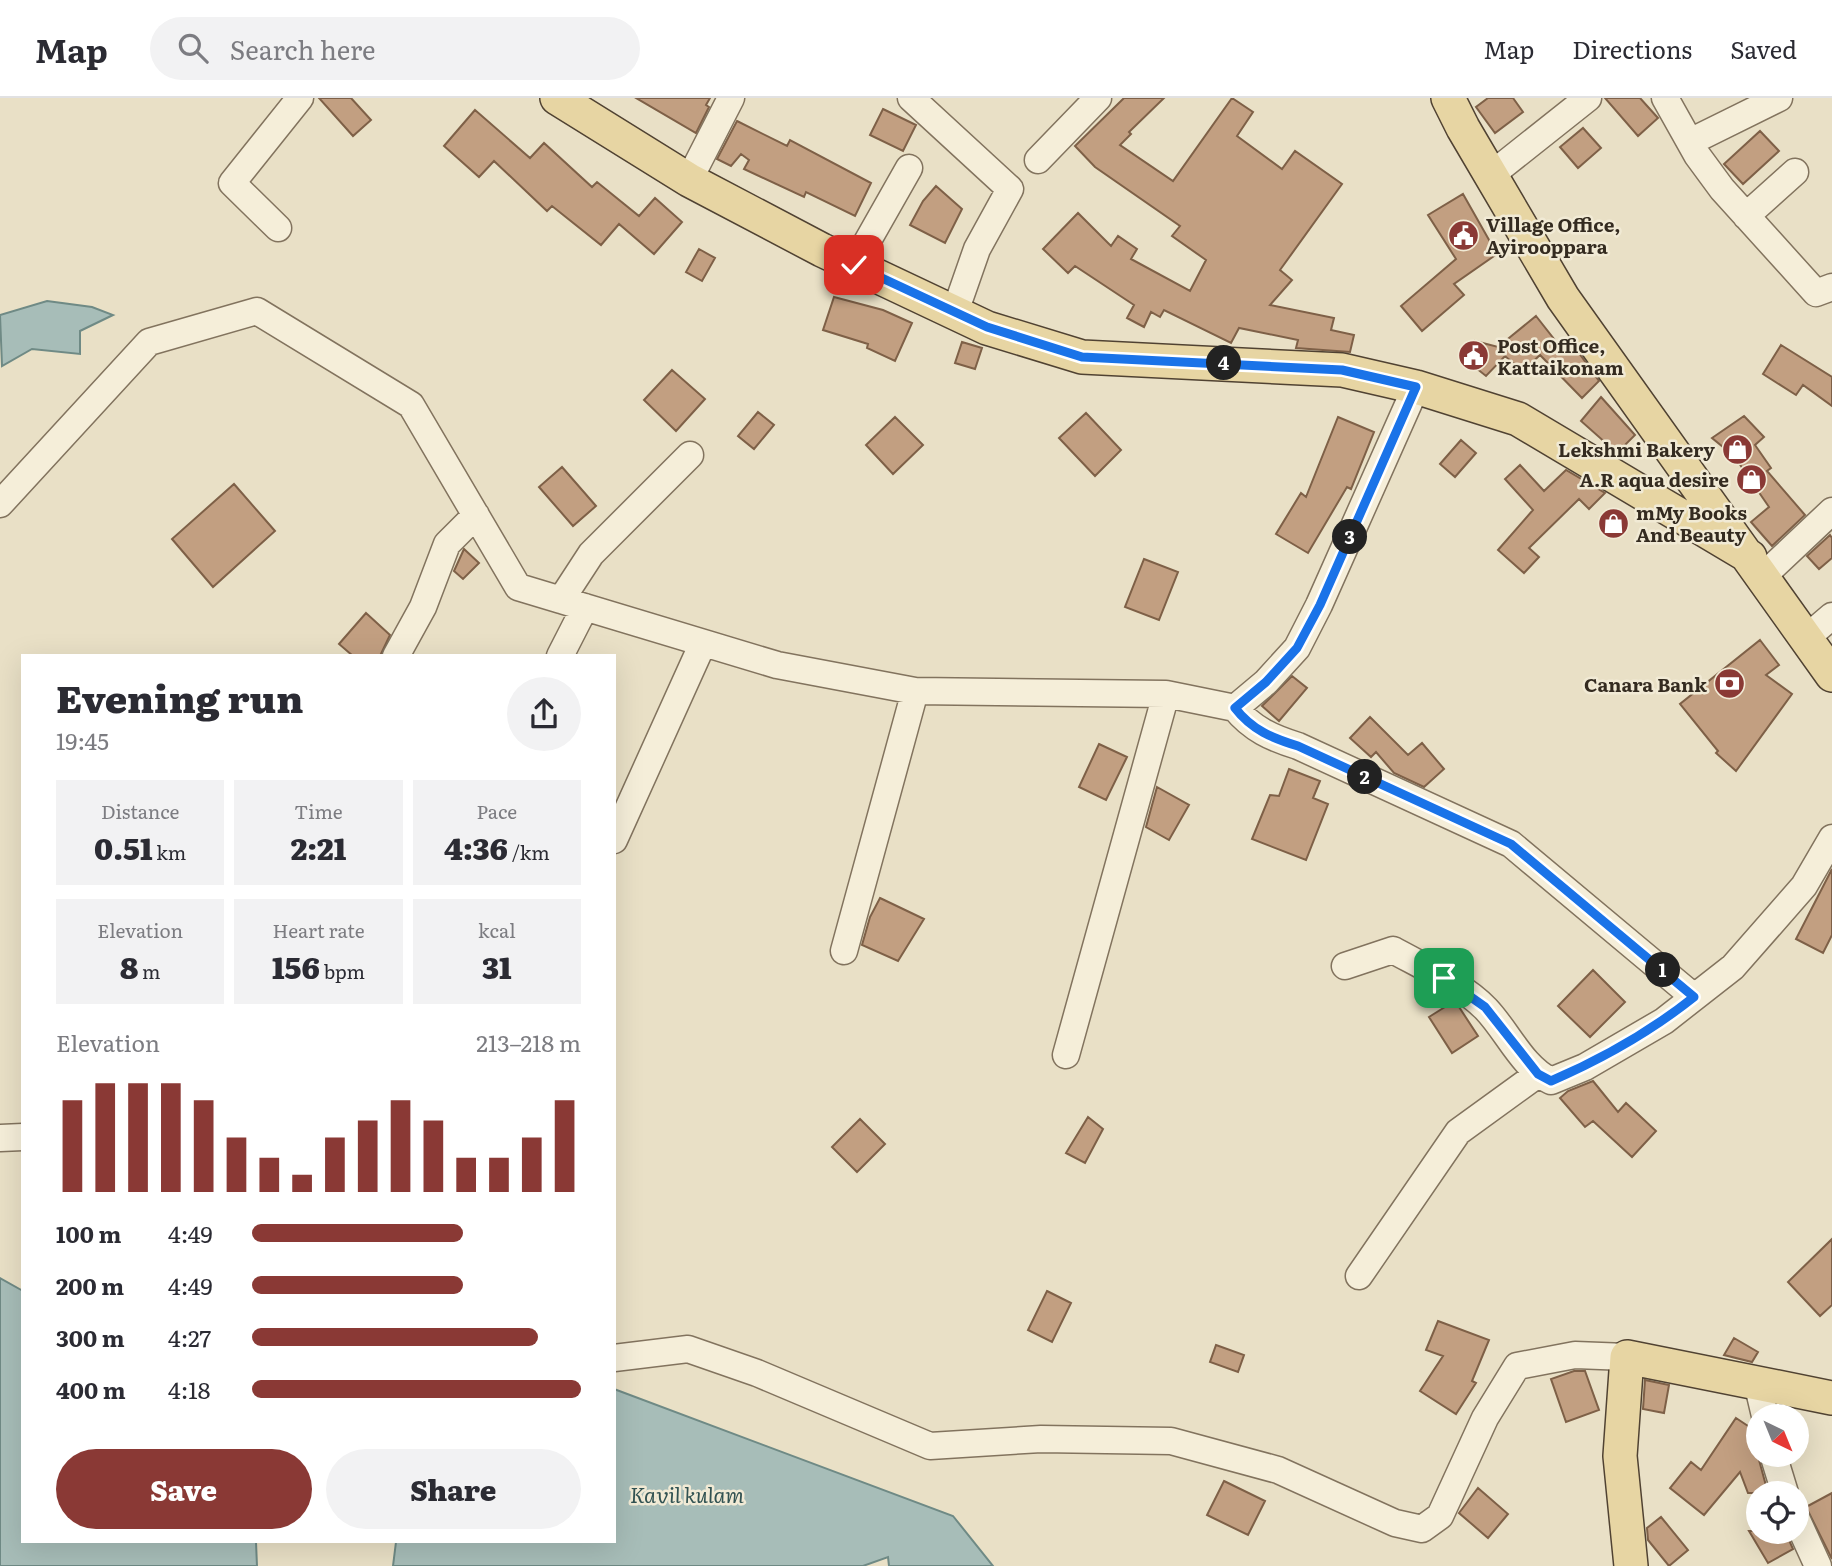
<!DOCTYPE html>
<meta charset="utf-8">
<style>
:root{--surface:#fff;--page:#f2f2f3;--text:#2b2b33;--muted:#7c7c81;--line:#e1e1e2;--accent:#8a3935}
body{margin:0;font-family:Literata,serif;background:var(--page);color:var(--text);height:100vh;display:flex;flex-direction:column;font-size:26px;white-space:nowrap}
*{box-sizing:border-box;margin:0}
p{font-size:23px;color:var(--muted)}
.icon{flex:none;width:38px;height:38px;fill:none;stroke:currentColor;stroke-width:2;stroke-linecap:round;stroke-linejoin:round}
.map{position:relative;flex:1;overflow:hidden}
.details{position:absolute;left:21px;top:556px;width:595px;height:889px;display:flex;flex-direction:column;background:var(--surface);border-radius:0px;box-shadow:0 7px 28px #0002}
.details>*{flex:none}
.needle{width:46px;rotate:137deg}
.tools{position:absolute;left:1746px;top:1306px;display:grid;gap:14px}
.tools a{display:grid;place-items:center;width:63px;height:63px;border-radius:50%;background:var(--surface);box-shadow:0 7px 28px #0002;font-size:35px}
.pin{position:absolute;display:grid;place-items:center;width:60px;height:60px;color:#fff;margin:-30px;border-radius:14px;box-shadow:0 4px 10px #0006}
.km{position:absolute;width:35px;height:35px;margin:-18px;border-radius:50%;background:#222;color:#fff;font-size:19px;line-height:35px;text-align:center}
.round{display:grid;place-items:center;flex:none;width:74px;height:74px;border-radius:37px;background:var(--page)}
.summary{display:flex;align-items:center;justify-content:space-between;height:119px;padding:0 35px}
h1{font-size:38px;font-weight:800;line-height:52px}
.metrics{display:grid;grid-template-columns:repeat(3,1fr);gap:10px;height:119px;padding:7px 35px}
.metrics div{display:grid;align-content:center;border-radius:0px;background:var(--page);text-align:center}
.metrics b{font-size:30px;font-weight:800}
.metrics small{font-size:19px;font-weight:400}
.metrics p{font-size:19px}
.chart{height:196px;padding:14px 35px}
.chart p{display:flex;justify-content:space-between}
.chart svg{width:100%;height:126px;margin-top:7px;stroke:var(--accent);stroke-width:6}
.primary-button{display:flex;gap:14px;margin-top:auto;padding:14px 35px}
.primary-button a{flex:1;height:80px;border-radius:42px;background:var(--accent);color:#fff;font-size:28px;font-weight:800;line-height:80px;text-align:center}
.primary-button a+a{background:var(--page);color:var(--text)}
ul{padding:0 35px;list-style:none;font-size:23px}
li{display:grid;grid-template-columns:112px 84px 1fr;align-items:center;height:52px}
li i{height:18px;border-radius:9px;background:var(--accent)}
header{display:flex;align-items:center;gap:42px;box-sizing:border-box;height:98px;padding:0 35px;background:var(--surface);border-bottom:2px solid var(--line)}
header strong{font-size:33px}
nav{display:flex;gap:38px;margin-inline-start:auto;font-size:24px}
.search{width:490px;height:63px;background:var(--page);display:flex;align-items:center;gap:18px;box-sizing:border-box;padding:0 24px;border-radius:38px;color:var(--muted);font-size:26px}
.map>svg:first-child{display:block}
.water{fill:#a7bdb8;stroke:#6f8a85;stroke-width:2}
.building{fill:#c29f81;stroke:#7e6047;stroke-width:2}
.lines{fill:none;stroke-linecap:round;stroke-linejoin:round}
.minor-casing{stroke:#82735e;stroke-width:29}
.major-casing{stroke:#504232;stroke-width:36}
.minor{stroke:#f5eed9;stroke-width:26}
.major{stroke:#e7d5a3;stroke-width:33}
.route-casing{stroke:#fff;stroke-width:14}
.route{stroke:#1a73e8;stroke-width:9}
.labels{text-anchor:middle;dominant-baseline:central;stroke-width:5;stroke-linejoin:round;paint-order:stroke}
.poi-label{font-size:19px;font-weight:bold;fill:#342b20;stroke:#f1ead5;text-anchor:start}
.water-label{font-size:21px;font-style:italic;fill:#315252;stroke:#f1ead5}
</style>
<header>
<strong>Map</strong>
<div class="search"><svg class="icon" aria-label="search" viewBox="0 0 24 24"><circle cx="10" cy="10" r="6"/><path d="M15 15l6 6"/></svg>Search here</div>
<nav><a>Map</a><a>Directions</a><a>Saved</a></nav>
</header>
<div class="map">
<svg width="1832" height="1468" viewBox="0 0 1832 1468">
<rect width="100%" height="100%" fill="#e9e0c6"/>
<path class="water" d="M47 203 92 209 113 217 80 233V256L32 251 2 268 0 217Z
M0 1180 23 1193V1444H256L257 1468H0Z
M614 1291 953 1418 993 1468H889L888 1459 863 1468H393L396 1444H614Z"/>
<path class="building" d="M319 0H351L371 22 353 38Z
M636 0H710L706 7 709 9 696 35Z
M1124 0H1164L1129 34 1131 36 1120 47 1173 83 1232 0 1253 14 1237 38 1282 71 1295 53 1342 86 1280 172 1292 182 1270 207 1334 220 1331 232 1354 237 1350 254 1296 250 1298 242 1239 230 1231 245 1164 212 1160 219 1151 214 1144 229 1127 220 1134 207 1075 168 1068 175 1043 151 1078 115 1111 148 1118 138 1137 151 1131 161 1190 193 1206 162 1172 138 1180 128 1095 69 1075 48Z
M1488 0H1513L1523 14 1495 35 1476 9Z
M1605 0H1640L1658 20 1638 38Z
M883 11 916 27 903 53 870 37Z
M475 12 530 60 544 45 592 89 597 84 639 118 655 100 682 124 654 156 619 126 601 147 552 108 547 113 494 63 479 79 444 48Z
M737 23 787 48 790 42 871 85 855 118 806 94 804 99 744 71 749 62 741 56 731 68 717 61Z
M1583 30 1601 50 1578 70 1560 49Z
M1760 33 1779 53 1743 86 1724 66Z
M936 88 962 111 945 145 910 127 923 103Z
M1463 96 1497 156 1454 186 1464 197 1422 233 1401 208 1456 161 1428 117Z
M699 151 715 160 702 183 686 174Z
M834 199 883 212 912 225 895 263 867 250 868 246 823 232Z
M1536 218 1562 251 1571 244 1599 283 1582 300 1540 257 1523 273 1505 258 1486 278 1466 262 1475 243 1498 249Z
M962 244 982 250 975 271 955 265Z
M1781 247 1832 279V308L1803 287 1796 297 1763 276Z
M672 272 705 301 676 333 644 302Z
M1601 299 1635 337 1617 355 1581 323Z
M758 314 774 327 754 351 738 338Z
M1086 315 1121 352 1095 378 1059 340Z
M1744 318 1764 339 1755 347 1771 370 1767 373 1805 417 1772 448 1751 424 1769 409 1734 358 1712 340Z
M895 319 923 347 893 376 866 347Z
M1338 319 1374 334 1351 391 1347 389 1308 455 1276 436 1301 395 1306 399Z
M1461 342 1476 355 1455 379 1440 366Z
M1520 367 1544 393 1566 372 1605 395 1589 411 1579 401 1529 450 1539 459 1524 475 1498 452 1533 412 1505 381Z
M562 369 596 408 573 428 539 389Z
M234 386 275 433 213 489 172 441Z
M1830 437 1832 440V460L1819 471 1807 458Z
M464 451 479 465 463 481 454 473Z
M1144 461 1178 474 1159 522 1125 509Z
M366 515 390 537 380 558H353L339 546Z
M1760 542 1779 567 1766 577 1792 596 1736 673 1716 655 1718 653 1680 606Z
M1292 578 1307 590 1279 623 1262 608Z
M1370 619 1408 657 1422 645 1444 671 1424 689 1394 675 1376 654 1371 659 1350 640Z
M1099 646 1127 659 1106 702 1079 689Z
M1289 671 1320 683 1313 700 1328 706 1306 762 1252 741 1270 697 1279 698Z
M1157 689 1189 707 1169 742 1146 729Z
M1832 771V837L1823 855 1796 841Z
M880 800 924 821 898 863 862 847 870 819Z
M1593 872 1625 904 1590 939 1558 908Z
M1453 904 1459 909 1478 938 1452 955 1429 919Z
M1593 983 1618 1014 1626 1005 1656 1033 1632 1059 1593 1023 1585 1029 1560 1000 1568 993Z
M1088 1019 1103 1031 1085 1065 1066 1055Z
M860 1021 885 1046 857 1074 832 1049Z
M1832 1141V1207L1820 1218 1788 1184Z
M1047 1193 1071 1205 1052 1244 1028 1232Z
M1438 1223 1489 1242 1472 1283 1476 1285 1456 1316 1420 1293 1443 1258 1426 1252Z
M1734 1240 1758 1254 1752 1264 1724 1257Z
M1216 1247 1244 1257 1238 1274 1210 1264Z
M1574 1273H1585L1599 1312 1566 1324 1551 1281Z
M1645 1282 1669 1287 1664 1315 1643 1311Z
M1736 1320 1757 1334 1753 1340 1768 1395H1748L1740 1374 1704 1417 1670 1390 1691 1364 1701 1372Z
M1224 1383 1265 1403 1248 1437 1207 1417Z
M1478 1390 1508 1416 1488 1440 1459 1415Z
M1832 1395V1461L1806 1409Z
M1661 1419 1688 1452 1669 1468 1648 1442 1647 1430Z
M1749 1433H1785L1793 1451 1768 1465Z"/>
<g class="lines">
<defs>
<path id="minor" d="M911 0 1010 91 977 151 955 214
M1665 0 1697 57 1722 91 1816 195 1832 189
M1690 44 1779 0
M1038 62 1098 0
M1491 77 1588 0
M689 82 731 0
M1746 118 1795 74
M278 130 232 85 300 0
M854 167 909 70
M0 406 149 244 257 213 411 307 518 489 777 567 915 593 1166 596 1235 610 1266 584 1297 550 1319 507 1416 289
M1762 479 1832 413
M561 502 591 456 690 357
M1805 541 1832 518
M396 558 423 509 447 446 476 417
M560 558 585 509
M1235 610C1252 631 1272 640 1298 648L1511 746 1694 899
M614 742 703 545
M844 853 915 593
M1345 868 1393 852C1422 868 1463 887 1486 911 1508 934 1522 969 1551 983L1585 969 1664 923 1733 869 1804 788 1832 740
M1066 957 1166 596
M0 1040 23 1039
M1359 1178 1458 1034 1538 976
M614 1260 688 1251 757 1275 930 1348 1041 1341 1171 1343 1278 1372 1395 1425 1422 1431 1440 1418 1485 1320 1517 1268 1575 1257 1627 1259
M1757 1284 1765 1318
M1773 1356 1785 1395
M1797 1422 1818 1468"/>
<path id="major" d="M557 0 689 82 822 152 987 230 1082 259 1342 272 1416 289 1518 321 1750 459
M1448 0 1463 30 1563 200 1832 577
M1631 1468 1620 1358 1627 1259 1832 1300"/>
</defs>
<use href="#minor" class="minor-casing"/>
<use href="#major" class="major-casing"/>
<use href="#minor" class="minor"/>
<use href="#major" class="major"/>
</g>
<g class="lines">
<defs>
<path id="route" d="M854 167 987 229 1082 259 1342 272 1416 289 1320 507 1297 550 1266 584 1235 610C1252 632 1272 640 1298 648L1511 746 1694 899C1650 934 1602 961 1551 983L1538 976 1485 909 1444 880"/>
</defs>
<use href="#route" class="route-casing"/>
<use href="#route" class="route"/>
</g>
<defs>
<symbol id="civic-disc" viewBox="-11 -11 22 22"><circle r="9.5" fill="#8a3935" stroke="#f1ead5"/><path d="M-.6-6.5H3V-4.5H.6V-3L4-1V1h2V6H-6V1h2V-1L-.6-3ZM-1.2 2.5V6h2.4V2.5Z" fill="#fff"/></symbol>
<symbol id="shop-disc" viewBox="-11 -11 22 22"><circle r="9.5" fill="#8a3935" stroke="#f1ead5"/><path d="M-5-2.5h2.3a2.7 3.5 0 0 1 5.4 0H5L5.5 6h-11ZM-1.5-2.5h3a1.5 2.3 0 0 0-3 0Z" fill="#fff"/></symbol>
<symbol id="bank-disc" viewBox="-11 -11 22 22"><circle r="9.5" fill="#8a3935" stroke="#f1ead5"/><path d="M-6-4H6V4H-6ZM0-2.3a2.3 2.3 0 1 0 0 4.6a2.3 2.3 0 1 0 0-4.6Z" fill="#fff"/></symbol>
</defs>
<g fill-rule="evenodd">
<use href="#civic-disc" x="1446" y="120" width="35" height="35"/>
<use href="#civic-disc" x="1456" y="240" width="35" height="35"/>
<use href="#shop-disc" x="1720" y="334" width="35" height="35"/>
<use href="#shop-disc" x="1734" y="364" width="35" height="35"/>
<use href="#shop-disc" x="1596" y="408" width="35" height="35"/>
<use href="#bank-disc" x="1712" y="568" width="35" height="35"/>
</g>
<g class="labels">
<g class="poi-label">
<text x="1486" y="126">Village Office,<tspan x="1486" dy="22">Ayirooppara</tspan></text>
<text x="1497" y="247">Post Office,<tspan x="1497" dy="22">Kattaikonam</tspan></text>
<text x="1715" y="351" text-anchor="end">Lekshmi Bakery</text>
<text x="1729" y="381" text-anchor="end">A.R aqua desire</text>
<text x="1636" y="414">mMy Books<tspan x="1636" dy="22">And Beauty</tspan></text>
<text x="1707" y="586" text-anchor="end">Canara Bank</text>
</g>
<g class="water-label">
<text x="687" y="1395">Kavil kulam</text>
</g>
</g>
</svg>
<div class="tools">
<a><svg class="needle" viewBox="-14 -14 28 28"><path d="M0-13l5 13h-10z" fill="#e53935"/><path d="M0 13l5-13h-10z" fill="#7c7c81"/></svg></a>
<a><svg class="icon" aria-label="locate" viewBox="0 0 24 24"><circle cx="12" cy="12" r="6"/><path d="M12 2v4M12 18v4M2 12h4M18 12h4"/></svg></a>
</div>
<div class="pin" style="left:1444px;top:880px;background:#1e9e55"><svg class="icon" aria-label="arrive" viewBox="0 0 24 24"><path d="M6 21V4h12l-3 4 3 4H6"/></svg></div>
<div class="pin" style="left:854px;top:167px;background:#d93025"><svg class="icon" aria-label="check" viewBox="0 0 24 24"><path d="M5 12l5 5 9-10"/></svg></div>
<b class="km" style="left:1663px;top:872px">1</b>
<b class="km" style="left:1365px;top:679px">2</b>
<b class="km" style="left:1350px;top:439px">3</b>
<b class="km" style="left:1224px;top:265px">4</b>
<section class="details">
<div class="summary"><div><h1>Evening run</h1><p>19:45</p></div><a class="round"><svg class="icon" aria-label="share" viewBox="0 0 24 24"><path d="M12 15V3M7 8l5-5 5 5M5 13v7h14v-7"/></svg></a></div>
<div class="metrics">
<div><p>Distance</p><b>0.51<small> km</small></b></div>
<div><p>Time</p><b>2:21</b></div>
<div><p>Pace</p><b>4:36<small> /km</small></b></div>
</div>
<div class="metrics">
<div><p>Elevation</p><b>8<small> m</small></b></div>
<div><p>Heart rate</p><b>156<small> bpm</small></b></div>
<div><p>kcal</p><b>31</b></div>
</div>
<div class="chart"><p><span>Elevation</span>213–218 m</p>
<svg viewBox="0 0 160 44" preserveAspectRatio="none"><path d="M5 44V12M15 44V6M25 44V6M35 44V6M45 44V12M55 44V25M65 44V32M75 44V38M85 44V25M95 44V19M105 44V12M115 44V19M125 44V32M135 44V32M145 44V25M155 44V12"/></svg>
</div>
<ul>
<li><b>100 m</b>4:49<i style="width:64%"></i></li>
<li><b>200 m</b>4:49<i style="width:64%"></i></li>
<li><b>300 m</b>4:27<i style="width:87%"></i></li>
<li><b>400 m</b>4:18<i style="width:100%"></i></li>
</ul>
<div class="primary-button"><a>Save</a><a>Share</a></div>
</section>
</div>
